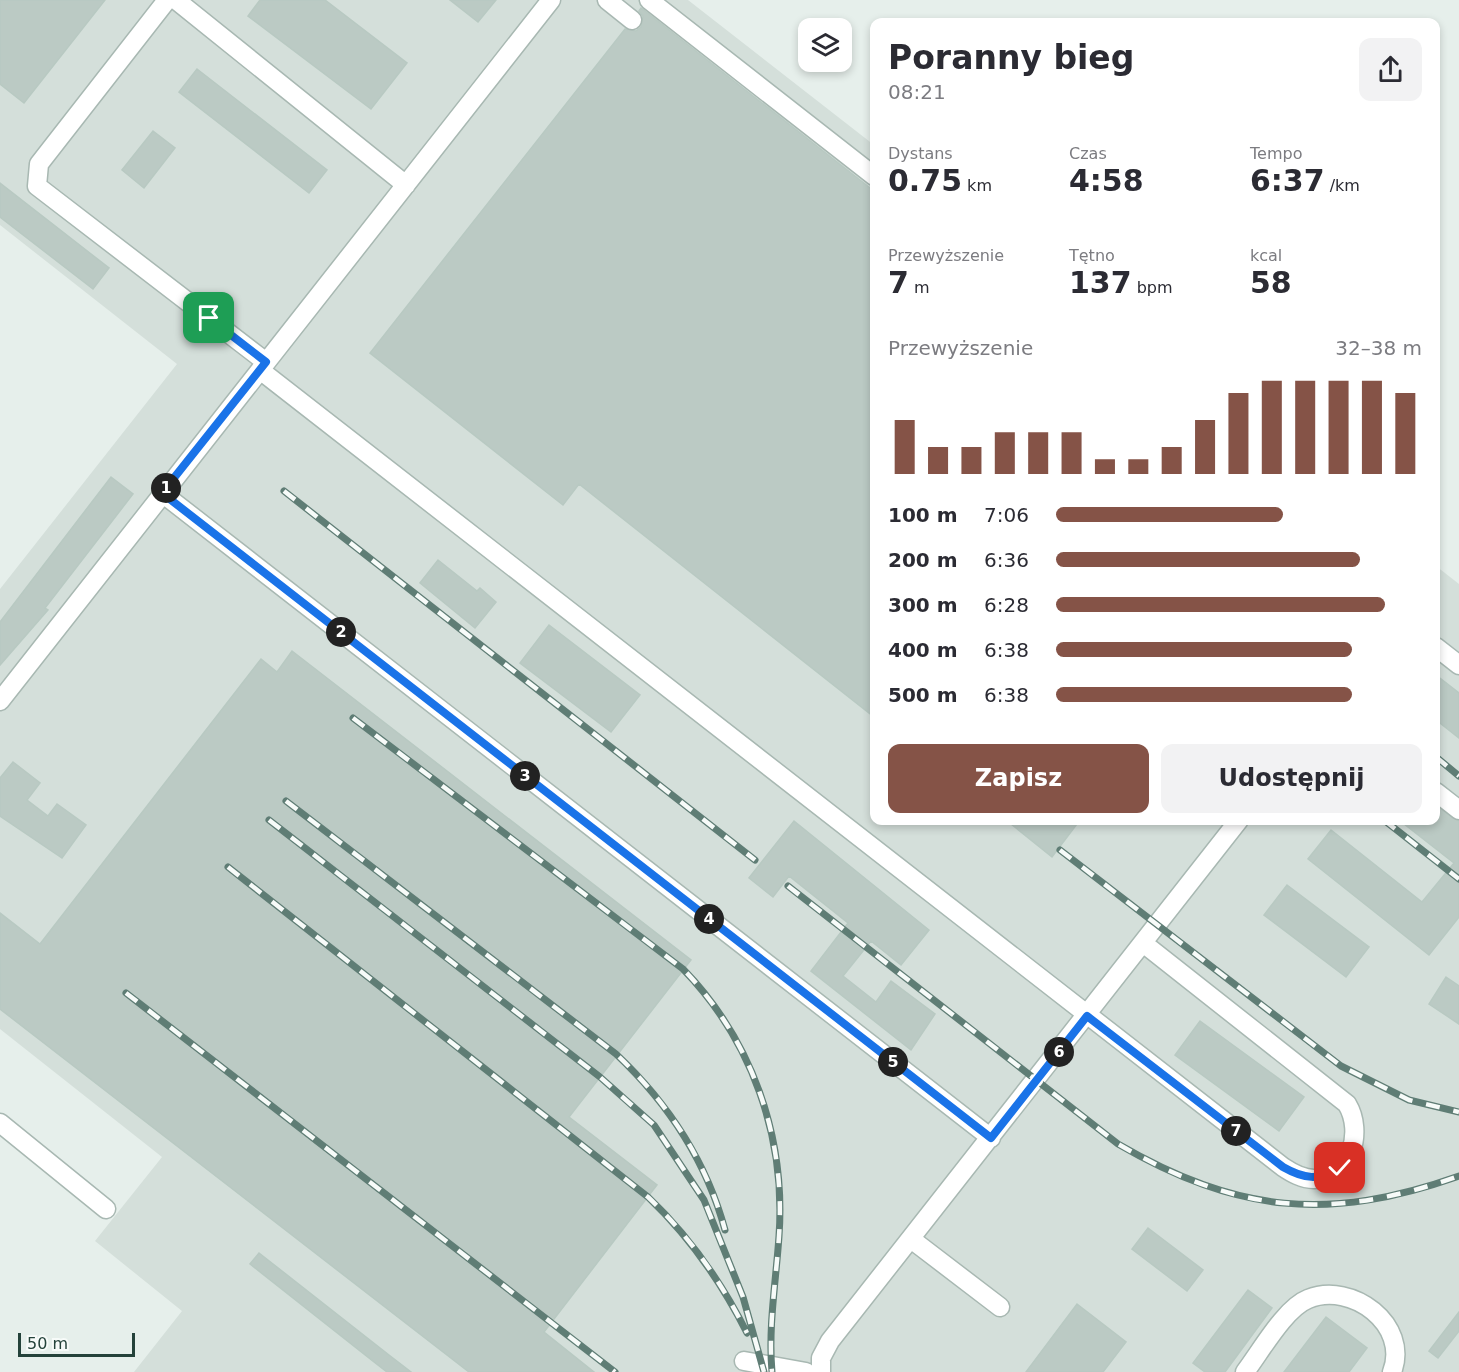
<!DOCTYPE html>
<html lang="pl">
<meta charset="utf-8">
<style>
:root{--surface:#fff;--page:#f2f2f3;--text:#2b2b33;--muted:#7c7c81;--accent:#855347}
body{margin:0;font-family:"DejaVu Sans",sans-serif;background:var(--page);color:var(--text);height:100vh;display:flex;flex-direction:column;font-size:22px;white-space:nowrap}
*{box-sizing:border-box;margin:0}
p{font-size:20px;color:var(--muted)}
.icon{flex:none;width:33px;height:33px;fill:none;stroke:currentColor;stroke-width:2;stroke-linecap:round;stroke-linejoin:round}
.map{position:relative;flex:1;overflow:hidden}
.sheet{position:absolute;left:870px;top:18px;width:570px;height:807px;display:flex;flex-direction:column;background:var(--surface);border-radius:12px;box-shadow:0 3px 9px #0003}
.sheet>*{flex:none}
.controls{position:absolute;left:798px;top:18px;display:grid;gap:12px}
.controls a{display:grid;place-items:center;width:54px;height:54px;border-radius:12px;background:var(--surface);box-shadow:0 3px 9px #0003;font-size:30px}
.scale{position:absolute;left:18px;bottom:15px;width:117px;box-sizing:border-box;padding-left:6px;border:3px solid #24423a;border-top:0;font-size:16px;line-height:21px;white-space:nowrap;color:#24423a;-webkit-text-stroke:4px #f7fbf9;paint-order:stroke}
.pin{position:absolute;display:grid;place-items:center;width:51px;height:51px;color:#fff;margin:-26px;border-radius:12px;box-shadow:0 3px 9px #0006}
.km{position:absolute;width:30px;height:30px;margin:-15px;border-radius:50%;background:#222;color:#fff;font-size:16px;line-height:30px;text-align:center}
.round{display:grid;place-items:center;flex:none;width:63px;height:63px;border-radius:12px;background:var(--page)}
.headline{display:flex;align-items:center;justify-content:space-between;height:102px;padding:0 18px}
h1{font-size:33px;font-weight:600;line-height:45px}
.stats{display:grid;grid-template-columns:repeat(3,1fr);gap:9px;height:102px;padding:6px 18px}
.stats div{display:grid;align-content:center}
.stats b{font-size:30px;font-weight:600}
.stats small{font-size:16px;font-weight:400}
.stats p{font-size:16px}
.chart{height:168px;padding:12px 18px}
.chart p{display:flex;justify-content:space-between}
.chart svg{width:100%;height:108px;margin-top:6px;stroke:var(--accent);stroke-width:6}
.button{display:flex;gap:12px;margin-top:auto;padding:12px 18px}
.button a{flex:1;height:69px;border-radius:12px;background:var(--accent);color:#fff;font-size:24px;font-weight:600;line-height:69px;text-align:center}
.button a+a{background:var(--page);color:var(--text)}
ul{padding:0 18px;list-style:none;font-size:20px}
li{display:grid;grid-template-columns:96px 72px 1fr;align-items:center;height:45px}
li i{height:15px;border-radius:8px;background:var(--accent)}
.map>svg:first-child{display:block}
.built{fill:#d4dfda}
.building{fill:#bbcac4;stroke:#b8c9c2;stroke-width:1.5}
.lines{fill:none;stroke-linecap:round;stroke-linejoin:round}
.minor-casing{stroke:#a8b8b2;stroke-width:21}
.minor{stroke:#fff;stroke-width:18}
.rail-casing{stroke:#5f7d75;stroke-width:7}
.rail{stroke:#f7fbf9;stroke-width:4.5;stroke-dasharray:14;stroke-linecap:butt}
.route-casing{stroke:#fff;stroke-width:12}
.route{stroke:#1a73e8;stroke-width:8}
</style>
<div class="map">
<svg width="1459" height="1372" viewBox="0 0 1459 1372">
<rect width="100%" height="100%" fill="#e6efeb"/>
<path class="built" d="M0 0H688L874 145V820H1436V566L1459 584V1372H134L182 1311 95 1241 162 1157 0 1029V589L177 364 0 225Z"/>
<path class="building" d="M0 0H105L24 103 0 84Z
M260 0H325L407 63 371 109 248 16Z
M450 0H496L478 22Z
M641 8 874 191V717L579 484 563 505 370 353 625 29 636 31 641 27 643 16 639 11Z
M197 69 327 170 309 193 179 92Z
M153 131 175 148 144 188 122 170Z
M0 183 109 268 93 289 0 217Z
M111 477 133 494 45 608 48 610 0 665V622Z
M438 560 477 591 480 588 496 602 475 628 420 583Z
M549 625 640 695 611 732 520 663Z
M292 651 691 960 569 1117 657 1185 544 1332 594 1372H469L0 1009V913L40 944 261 659 277 672Z
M1436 675 1459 693V738L1436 720Z
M13 762 40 783 27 800 48 816 57 804 86 825 62 858 0 816V778Z
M1436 806 1459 821V917L1429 955 1308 859 1331 830 1422 902 1454 863 1399 820H1436Z
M1006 820H1080L1052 857Z
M794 821 929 930 901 965 871 941 843 976 876 1002 891 981 935 1014 911 1050 811 971 848 923 789 876 773 897 749 878Z
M1287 885 1369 947 1346 977 1264 915Z
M1446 977 1459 986V1024L1429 1004Z
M1200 1021 1304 1097 1279 1131 1175 1055Z
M1148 1228 1203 1270 1187 1291 1132 1249Z
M259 1253 389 1355 411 1372H387L374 1362 250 1264Z
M1248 1290 1272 1308 1225 1372H1205L1193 1363Z
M1077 1304 1126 1342 1103 1372H1026Z
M1459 1312V1331L1438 1358 1429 1351Z
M1326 1317 1367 1348 1349 1372H1284Z"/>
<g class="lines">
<defs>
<path id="minor" d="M167 0 39 164 37 186 266 362
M176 0 406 185
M607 0 632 20
M649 0 874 176
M260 370 1283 1167C1292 1173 1302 1179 1314 1179 1351 1178 1364 1132 1347 1104L1143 943
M162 493 991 1138
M1436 647 1459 665
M0 701 551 0
M1436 792 1459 810
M0 1123 106 1209
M911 1239 1000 1307
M744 1361 806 1372
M821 1372V1358L830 1341 1239 820
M1245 1372C1261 1351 1285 1308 1308 1299 1352 1281 1410 1325 1392 1372"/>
</defs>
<use href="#minor" class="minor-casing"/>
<use href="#minor" class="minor"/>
<defs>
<path id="rail" d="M284 491 755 860
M353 718 683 969C752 1040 786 1137 779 1236 776 1281 768 1327 772 1372
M1436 757 1459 776
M286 801 616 1054C668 1103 706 1160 725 1230
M269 820 600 1077 654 1125 704 1200 743 1297 764 1372
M1384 820 1459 879
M1060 850 1341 1066 1409 1100 1459 1112
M228 867 648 1197C690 1237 721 1281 747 1333
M788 886 1118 1144C1237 1213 1329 1222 1459 1176
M126 993 615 1372"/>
</defs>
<use href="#rail" class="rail-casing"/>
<use href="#rail" class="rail"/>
</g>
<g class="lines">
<defs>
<path id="route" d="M209 318 266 362 162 493 991 1138 1087 1016 1283 1167C1304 1179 1319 1181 1340 1168"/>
</defs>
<use href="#route" class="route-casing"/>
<use href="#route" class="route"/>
</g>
</svg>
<div class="controls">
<a><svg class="icon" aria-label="layers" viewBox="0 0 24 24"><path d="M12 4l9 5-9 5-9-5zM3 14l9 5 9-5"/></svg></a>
</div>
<div class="scale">50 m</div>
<div class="pin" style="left:209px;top:318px;background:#1e9e55"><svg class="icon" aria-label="arrive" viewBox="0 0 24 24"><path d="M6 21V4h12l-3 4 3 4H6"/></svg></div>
<div class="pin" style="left:1340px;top:1168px;background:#d93025"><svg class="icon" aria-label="check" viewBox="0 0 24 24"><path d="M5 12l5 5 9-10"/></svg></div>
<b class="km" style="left:166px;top:488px">1</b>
<b class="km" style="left:341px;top:632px">2</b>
<b class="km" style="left:525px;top:776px">3</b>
<b class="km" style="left:709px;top:919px">4</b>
<b class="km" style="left:893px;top:1062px">5</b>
<b class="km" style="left:1059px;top:1052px">6</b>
<b class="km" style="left:1236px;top:1131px">7</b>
<section class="sheet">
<div class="headline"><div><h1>Poranny bieg</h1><p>08:21</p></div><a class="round"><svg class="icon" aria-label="share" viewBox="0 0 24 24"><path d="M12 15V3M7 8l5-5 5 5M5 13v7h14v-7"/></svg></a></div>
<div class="stats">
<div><p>Dystans</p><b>0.75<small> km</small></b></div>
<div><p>Czas</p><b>4:58</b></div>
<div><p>Tempo</p><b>6:37<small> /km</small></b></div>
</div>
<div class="stats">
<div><p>Przewyższenie</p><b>7<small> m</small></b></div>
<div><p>Tętno</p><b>137<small> bpm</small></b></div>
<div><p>kcal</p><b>58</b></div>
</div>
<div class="chart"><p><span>Przewyższenie</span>32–38 m</p>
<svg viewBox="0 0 160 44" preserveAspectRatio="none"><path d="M5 44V22M15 44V33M25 44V33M35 44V27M45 44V27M55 44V27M65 44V38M75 44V38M85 44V33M95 44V22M105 44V11M115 44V6M125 44V6M135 44V6M145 44V6M155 44V11"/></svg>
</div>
<ul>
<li><b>100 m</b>7:06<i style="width:62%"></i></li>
<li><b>200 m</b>6:36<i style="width:83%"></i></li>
<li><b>300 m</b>6:28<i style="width:90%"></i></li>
<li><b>400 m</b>6:38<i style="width:81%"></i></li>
<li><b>500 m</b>6:38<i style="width:81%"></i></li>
</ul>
<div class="button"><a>Zapisz</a><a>Udostępnij</a></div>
</section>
</div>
